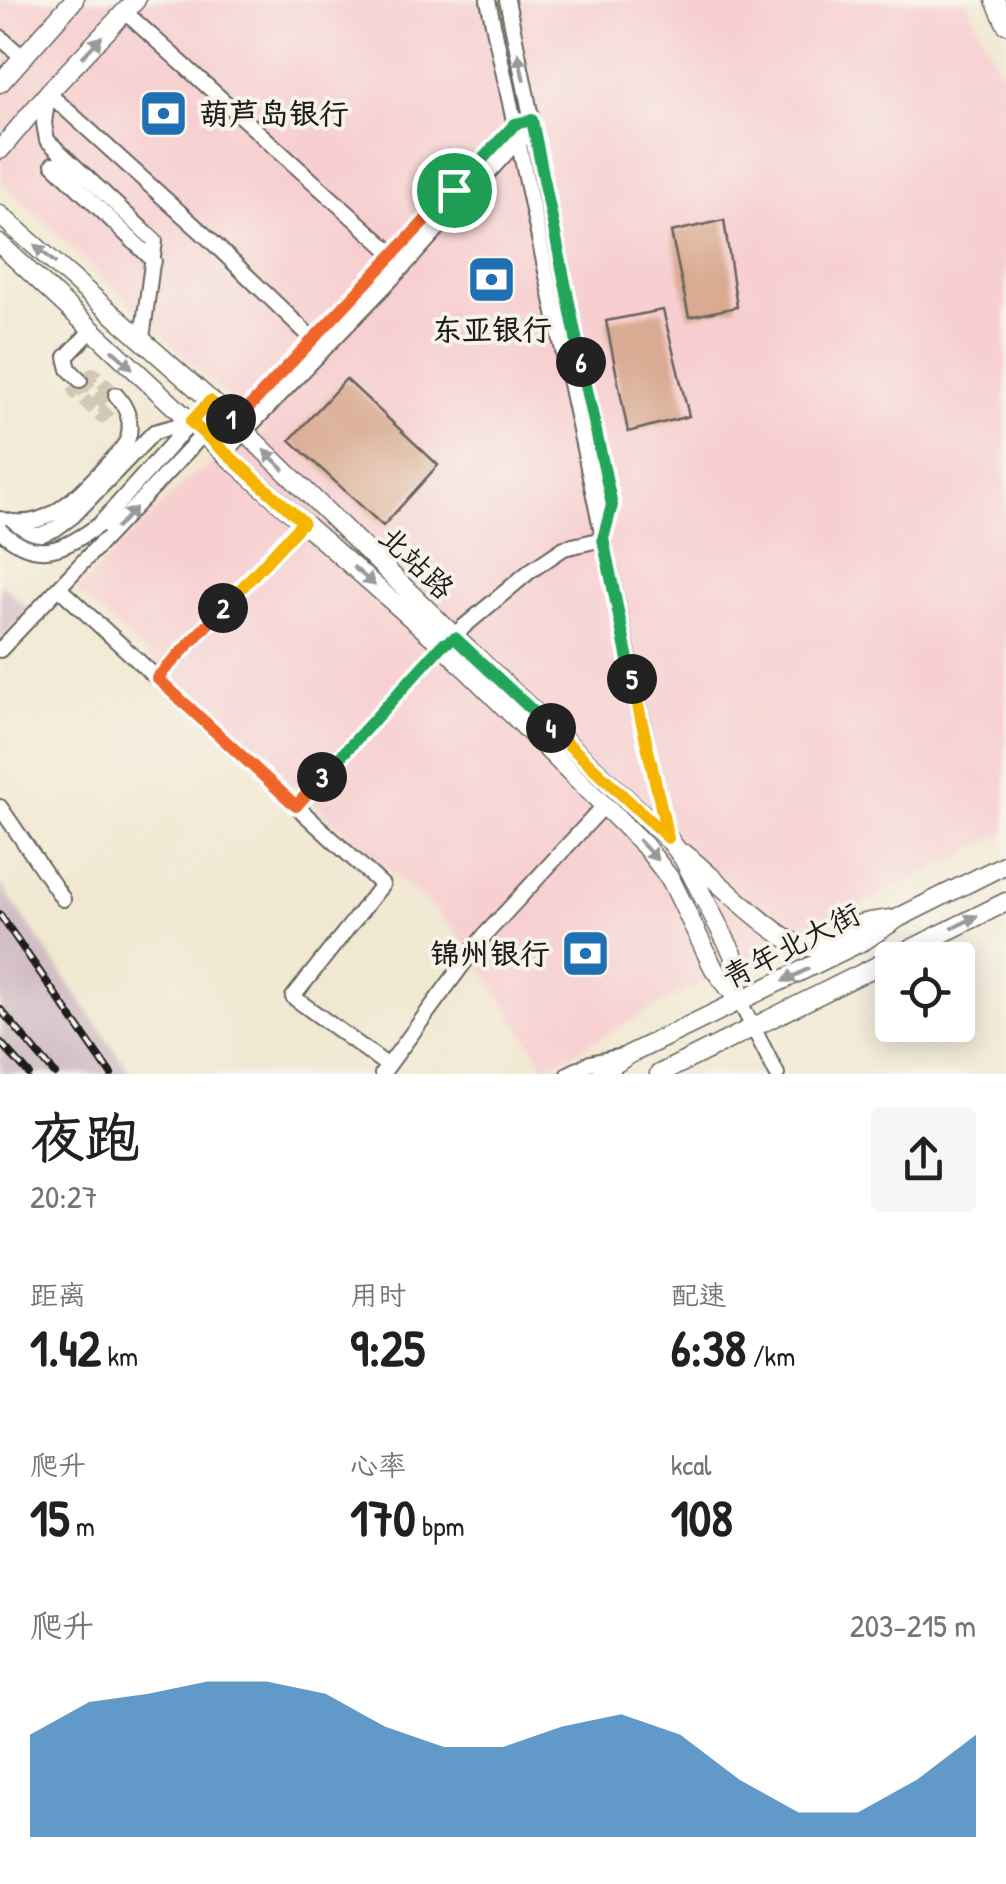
<!DOCTYPE html>
<html lang="zh">
<meta charset="utf-8">
<style>
:root{--surface:#fff;--page:#f6f6f6;--text:#202124;--muted:#757577;--accent:#1f6fb2}
body{margin:0;font-family:"Patrick Hand","LXGW WenKai TC",sans-serif;background:var(--page);color:var(--text);height:100vh;display:flex;flex-direction:column;font-size:38px;white-space:nowrap}
*{box-sizing:border-box;margin:0}
p{font-size:32px;color:var(--muted)}
.icon{flex:none;width:55px;height:55px;fill:none;stroke:currentColor;stroke-width:2;stroke-linecap:round;stroke-linejoin:round}
.map{position:relative;height:1074px;overflow:hidden}
.panel{display:flex;flex-direction:column;background:var(--surface);flex:1}
.panel>*{flex:none}
.fabs{position:absolute;left:875px;top:942px;display:grid;gap:20px}
.fabs a{display:grid;place-items:center;width:100px;height:100px;border-radius:10px;background:var(--surface);box-shadow:0 5px 25px #0003;font-size:50px}
.pin{position:absolute;display:grid;place-items:center;width:85px;height:85px;color:#fff;margin:-42px;border:5px solid #fff;border-radius:50%;box-shadow:0 2px 10px #0007}
.km{position:absolute;width:50px;height:50px;margin:-25px;border-radius:50%;background:#222;color:#fff;font-size:28px;line-height:50px;text-align:center}
.round{display:grid;place-items:center;flex:none;width:105px;height:105px;border-radius:10px;background:var(--page)}
.headline{display:flex;align-items:center;justify-content:space-between;height:170px;padding:0 30px}
h1{font-size:55px;font-weight:700;line-height:75px}
.figures{display:grid;grid-template-columns:repeat(3,1fr);gap:15px;height:170px;padding:10px 30px}
.figures div{display:grid;align-content:center}
.figures b{font-size:50px;font-weight:700}
.figures small{font-size:28px;font-weight:400}
.figures p{font-size:28px}
.chart{height:280px;padding:20px 30px}
.chart p{display:flex;justify-content:space-between}
.chart svg{width:100%;height:180px;margin-top:10px;fill:var(--accent);opacity:.7}
.map>svg:first-child{display:block}
.built{fill:#f7cfd0}
.industrial{fill:#d2bdc5}
.building{fill:#d9ab93}
.lines{fill:none;stroke-linecap:round;stroke-linejoin:round}
.minor-tunnel{stroke:#d1c9b6;stroke-width:14;stroke-dasharray:14 7;stroke-linecap:butt}
.minor-casing{stroke:#67635b;stroke-width:18}
.major-casing{stroke:#67635b;stroke-width:21}
.minor{stroke:#fff;stroke-width:14}
.major{stroke:#fff;stroke-width:18}
.rail-casing{stroke:#1c1c1c;stroke-width:8}
.rail{stroke:#f7f3e8;stroke-width:4;stroke-dasharray:11;stroke-linecap:butt}
.minor-bridge-casing{stroke:#67635b;stroke-width:18;stroke-linecap:butt}
.minor-bridge{stroke:#fff;stroke-width:14}
.oneway{fill:#999}
.split-1-casing{stroke:#fff;stroke-width:20}
.split-2-casing{stroke:#fff;stroke-width:20}
.split-3-casing{stroke:#fff;stroke-width:20}
.split-4-casing{stroke:#fff;stroke-width:20}
.split-5-casing{stroke:#fff;stroke-width:20}
.split-6-casing{stroke:#fff;stroke-width:20}
.split-7-casing{stroke:#fff;stroke-width:20}
.split-1{stroke:#f0652b;stroke-width:12}
.split-2{stroke:#f5b400;stroke-width:12}
.split-3{stroke:#f0652b;stroke-width:12}
.split-4{stroke:#22a559;stroke-width:12}
.split-5{stroke:#f5b400;stroke-width:12}
.split-6{stroke:#22a559;stroke-width:12}
.split-7{stroke:#22a559;stroke-width:12}
.labels{text-anchor:middle;dominant-baseline:central;stroke-width:8;stroke-linejoin:round;paint-order:stroke}
.poi-label{font-size:30px;font-weight:bold;fill:#1c1c1c;stroke:#f7f3e8;text-anchor:start}
.street-label{font-size:30px;fill:#1c1c1c;stroke:#f7f3e8}
</style>
<div class="map">
<svg width="1006" height="1074" viewBox="0 0 1006 1074">
<rect width="100%" height="100%" fill="#f7f3e8"/>
<filter id="ink" filterUnits="userSpaceOnUse"><feTurbulence type="fractalNoise" baseFrequency=".01" numOctaves="2"/><feDisplacementMap in="SourceGraphic" scale="20" xChannelSelector="R" yChannelSelector="G"/><feConvolveMatrix kernelMatrix="1 2 1 2 8 2 1 2 1" color-interpolation-filters="sRGB"/></filter>
<filter id="wash" filterUnits="userSpaceOnUse"><feTurbulence type="fractalNoise" baseFrequency=".0048" numOctaves="4" result="noise"/><feDisplacementMap in="SourceGraphic" scale="40" xChannelSelector="R" yChannelSelector="G"/><feGaussianBlur stdDeviation="2.25" result="paint"/><feColorMatrix in="noise" values="0 0 0 0 0 0 0 0 0 0 0 0 0 0 0 0 0 1.4 0 .05"/><feComposite in="paint" operator="in"/></filter>
<g filter="url(#wash)">
<rect width="100%" height="100%" fill="#f1e8d1"/>
<path class="built" d="M0 0H966L1006 83V833L659 1005 546 1068 456 930 76 591 190 477 266 433 0 180Z"/>
<path class="industrial" d="M0 582 28 610 0 640Z
M0 883 131 1074H0Z"/>
<g id="blocks">
<path class="building" d="M724 220 737 307 689 317 671 232Z
M663 310 689 416 628 432 606 321Z
M346 379 438 465 383 526 290 440Z"/>
</g>
</g>
<g filter="url(#ink)">
<use href="#blocks" fill-opacity="0" stroke="#67635b" stroke-width="2.5"/>
<g class="lines">
<path class="minor-tunnel" d="M80 380 110 408 102 416 75 392 93 374 116 395"/>
<defs>
<path id="minor" d="M488 0 667 837
M507 0 611 505 604 533
M125 12 401 261
M0 37 22 57
M48 93 207 237 320 346
M48 94 44 123 47 140 155 241 142 339
M53 164 154 261
M80 380 69 369 66 357 91 331
M215 444 517 124
M224 453 405 265 517 141 523 139
M0 519C45 534 76 497 104 468 112 459 125 448 128 438 133 422 126 406 116 395
M99 525 210 401
M3 535H40L55 529 73 516 154 432 191 422
M60 589 382 885 293 997 388 1066
M0 650 224 412
M157 678 303 523
M296 805 442 645 530 571 564 548 603 539
M0 807 63 899
M740 1002 777 1074
M382 1074 483 937 603 807
M568 1074 590 1063 622 1056"/>
<path id="major" d="M995 0 1006 24
M0 83 74 0
M0 150 48 93 136 0
M0 215 235 422 455 637 668 838 683 858 733 954 740 1002
M0 244 224 453 442 645 645 846 671 880 714 969 739 1001
M685 854C709 873 785 949 809 947 827 946 842 931 858 925 868 921 879 921 889 919
M601 1074 628 1055 865 940 900 917 1006 864
M659 1074 1006 902"/>
</defs>
<use href="#minor" class="minor-casing"/>
<use href="#major" class="major-casing"/>
<use href="#minor" class="minor"/>
<use href="#major" class="major"/>
<defs>
<path id="rail" d="M0 915 111 1074
M0 1009 55 1074
M0 1042 29 1074"/>
</defs>
<use href="#rail" class="rail-casing"/>
<use href="#rail" class="rail"/>
<defs>
<path id="minor-bridge" d="M0 530C37 565 64 549 99 525"/>
</defs>
<use href="#minor-bridge" class="minor-bridge-casing"/>
<use href="#minor-bridge" class="minor-bridge"/>
</g>
<defs><path id="oneway-solid" d="M-6-.8H1V-3.2L6.5 0L1 3.2V.8H-6Z" transform="scale(2.5)"/></defs>
<g class="oneway">
<use href="#oneway-solid" transform="translate(92 47) rotate(-46)"/>
<use href="#oneway-solid" transform="translate(521 67) rotate(-102)"/>
<use href="#oneway-solid" transform="translate(45 254) rotate(-139)"/>
<use href="#oneway-solid" transform="translate(122 359) rotate(43)"/>
<use href="#oneway-solid" transform="translate(274 460) rotate(-136)"/>
<use href="#oneway-solid" transform="translate(126 518) rotate(-47)"/>
<use href="#oneway-solid" transform="translate(364 576) rotate(41)"/>
<use href="#oneway-solid" transform="translate(648 850) rotate(47)"/>
<use href="#oneway-solid" transform="translate(965 922) rotate(-27)"/>
<use href="#oneway-solid" transform="translate(796 975) rotate(153)"/>
</g>
</g>
<g class="lines" filter="url(#ink)">
<defs>
<path id="split-1" d="M231 419 235 422 454 190"/>
<path id="split-2" d="M223 608 303 522 191 422 210 401 231 419"/>
<path id="split-3" d="M223 608 157 678 296 806 322 777"/>
<path id="split-4" d="M322 777 442 645 455 638 551 728"/>
<path id="split-5" d="M551 728 668 838 632 679"/>
<path id="split-6" d="M581 362 612 505 603 539 632 679"/>
<path id="split-7" d="M454 190 515 124 532 120 581 362"/>
</defs>
<use href="#split-1" class="split-1-casing"/>
<use href="#split-2" class="split-2-casing"/>
<use href="#split-3" class="split-3-casing"/>
<use href="#split-4" class="split-4-casing"/>
<use href="#split-5" class="split-5-casing"/>
<use href="#split-6" class="split-6-casing"/>
<use href="#split-7" class="split-7-casing"/>
<use href="#split-1" class="split-1"/>
<use href="#split-2" class="split-2"/>
<use href="#split-3" class="split-3"/>
<use href="#split-4" class="split-4"/>
<use href="#split-5" class="split-5"/>
<use href="#split-6" class="split-6"/>
<use href="#split-7" class="split-7"/>
</g>
<defs>
<symbol id="bank-square" viewBox="-11 -11 22 22"><rect x="-9" y="-9" width="18" height="18" rx="4" fill="#1f6fb2" stroke="#f7f3e8"/><path d="M-6-4H6V4H-6ZM0-2.3a2.3 2.3 0 1 0 0 4.6a2.3 2.3 0 1 0 0-4.6Z" fill="#fff"/></symbol>
</defs>
<g fill-rule="evenodd">
<use href="#bank-square" x="136" y="86" width="55" height="55"/>
<use href="#bank-square" x="464" y="252" width="55" height="55"/>
<use href="#bank-square" x="558" y="926" width="55" height="55"/>
</g>
<g class="labels">
<g class="poi-label">
<text x="199" y="113">葫芦岛银行</text>
<text x="492" y="329" text-anchor="middle">东亚银行</text>
<text x="550" y="953" text-anchor="end">锦州银行</text>
</g>
<g class="street-label">
<text transform="translate(417 562) rotate(44)">北站路</text>
<text transform="translate(791 945) rotate(-27)">青年北大街</text>
</g>
</g>
</svg>
<div class="fabs">
<a><svg class="icon" aria-label="locate" viewBox="0 0 24 24"><circle cx="12" cy="12" r="6"/><path d="M12 2v4M12 18v4M2 12h4M18 12h4"/></svg></a>
</div>
<div class="pin" style="left:454px;top:190px;background:#1e9e55"><svg class="icon" aria-label="arrive" viewBox="0 0 24 24"><path d="M6 21V4h12l-3 4 3 4H6"/></svg></div>
<b class="km" style="left:231px;top:419px">1</b>
<b class="km" style="left:223px;top:608px">2</b>
<b class="km" style="left:322px;top:777px">3</b>
<b class="km" style="left:551px;top:728px">4</b>
<b class="km" style="left:632px;top:679px">5</b>
<b class="km" style="left:581px;top:362px">6</b>
</div>
<section class="panel">
<div class="headline"><div><h1>夜跑</h1><p>20:27</p></div><a class="round"><svg class="icon" aria-label="share" viewBox="0 0 24 24"><path d="M12 15V3M7 8l5-5 5 5M5 13v7h14v-7"/></svg></a></div>
<div class="figures">
<div><p>距离</p><b>1.42<small> km</small></b></div>
<div><p>用时</p><b>9:25</b></div>
<div><p>配速</p><b>6:38<small> /km</small></b></div>
</div>
<div class="figures">
<div><p>爬升</p><b>15<small> m</small></b></div>
<div><p>心率</p><b>170<small> bpm</small></b></div>
<div><p>kcal</p><b>108</b></div>
</div>
<div class="chart"><p><span>爬升</span>203–215 m</p>
<svg viewBox="0 0 160 44" preserveAspectRatio="none"><path d="M0 44V19L10 11L20 9L30 6L40 6L50 9L60 17L70 22L80 22L90 17L100 14L110 19L120 30L130 38L140 38L150 30L160 19V44z"/></svg>
</div>
</section>
